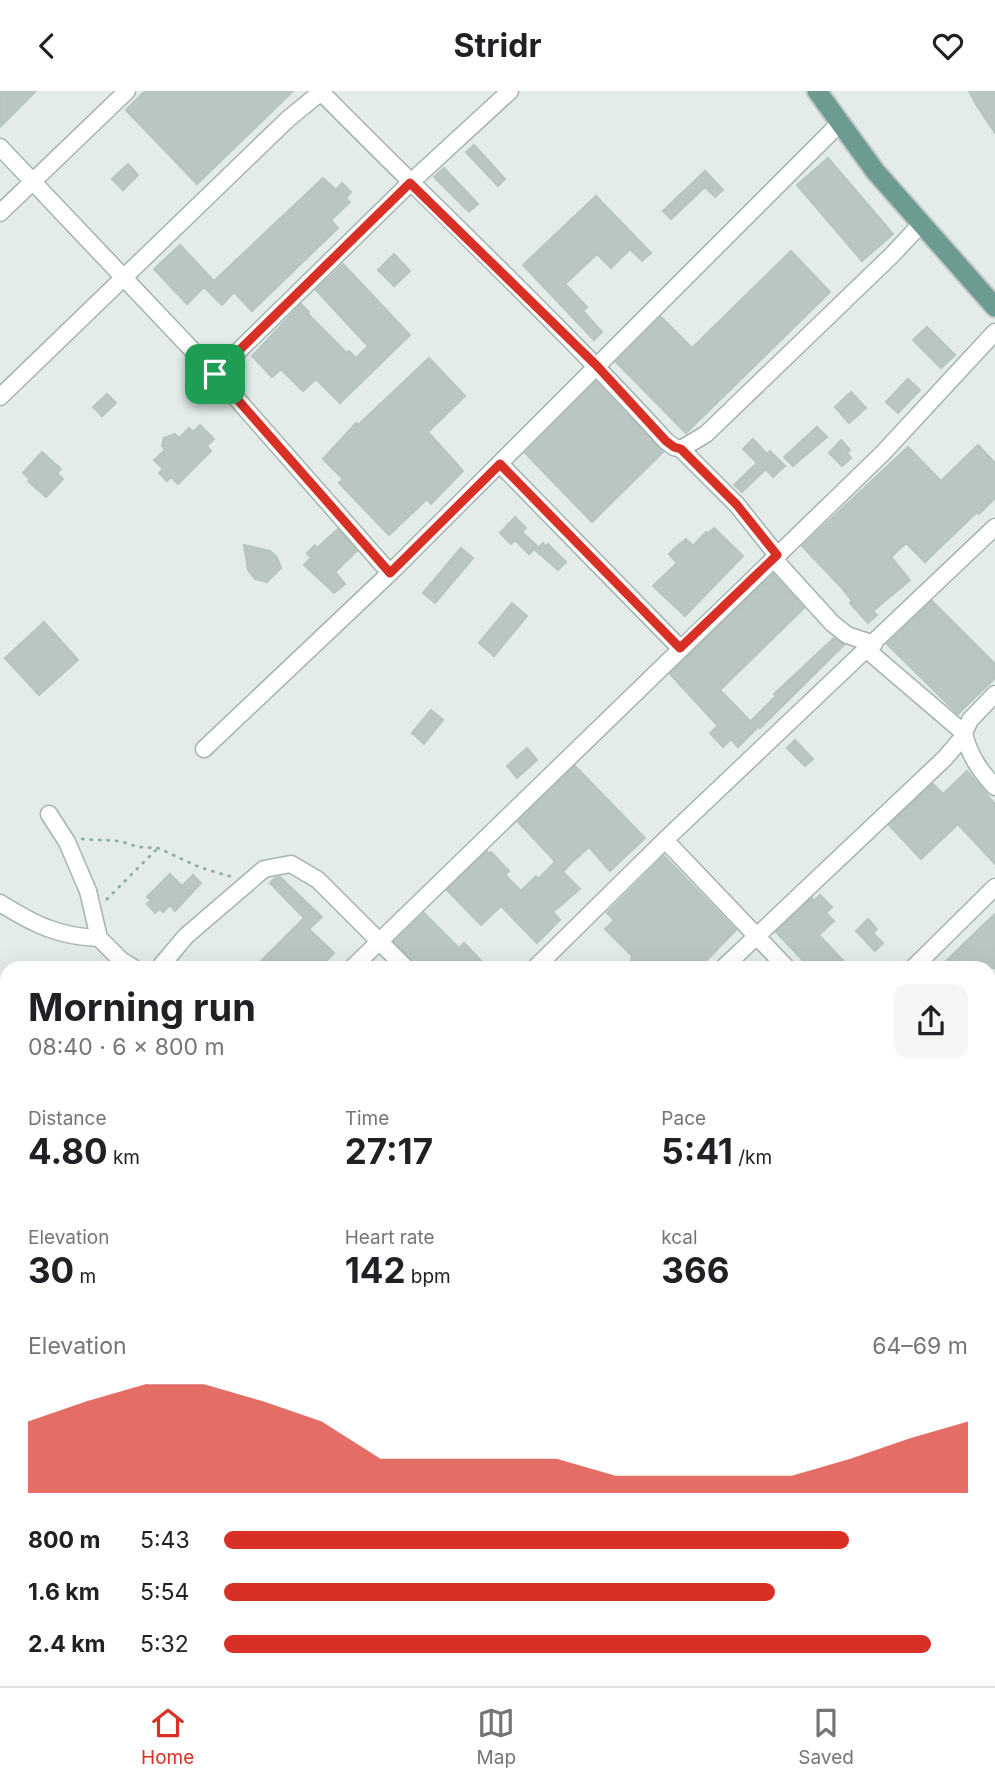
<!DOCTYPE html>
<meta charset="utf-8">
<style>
:root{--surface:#fff;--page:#f6f6f6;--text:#202124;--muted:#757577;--line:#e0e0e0;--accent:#d93025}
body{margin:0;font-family:Inter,sans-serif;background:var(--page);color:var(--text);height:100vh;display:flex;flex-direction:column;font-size:26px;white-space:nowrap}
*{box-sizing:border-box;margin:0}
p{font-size:23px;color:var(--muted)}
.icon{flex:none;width:38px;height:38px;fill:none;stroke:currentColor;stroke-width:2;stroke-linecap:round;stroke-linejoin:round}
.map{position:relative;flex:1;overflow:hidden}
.side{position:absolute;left:0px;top:870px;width:996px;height:726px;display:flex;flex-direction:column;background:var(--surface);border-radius:21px 21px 0 0;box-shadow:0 7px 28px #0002}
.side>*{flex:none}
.pin{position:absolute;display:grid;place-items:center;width:60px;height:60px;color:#fff;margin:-30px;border-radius:14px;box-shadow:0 4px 10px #0006}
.round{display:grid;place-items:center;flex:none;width:74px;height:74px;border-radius:14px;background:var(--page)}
.headline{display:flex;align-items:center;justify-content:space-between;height:119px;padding:0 28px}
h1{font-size:38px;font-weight:700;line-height:52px}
.metrics{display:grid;grid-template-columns:repeat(3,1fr);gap:10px;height:119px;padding:7px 28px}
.metrics div{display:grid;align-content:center}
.metrics b{font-size:35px;font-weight:700}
.metrics small{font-size:19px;font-weight:400}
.metrics p{font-size:19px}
.chart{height:196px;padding:14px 28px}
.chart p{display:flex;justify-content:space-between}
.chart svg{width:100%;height:126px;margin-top:7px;fill:var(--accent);opacity:.7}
ul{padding:0 28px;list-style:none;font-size:23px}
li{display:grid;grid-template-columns:112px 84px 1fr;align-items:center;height:52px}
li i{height:18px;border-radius:9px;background:var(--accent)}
header{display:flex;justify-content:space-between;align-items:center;height:91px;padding:0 28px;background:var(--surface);font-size:32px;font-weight:700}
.dock{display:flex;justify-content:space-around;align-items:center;height:98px;border-top:2px solid var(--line);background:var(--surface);font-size:19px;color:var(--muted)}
.dock a{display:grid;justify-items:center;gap:4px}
.dock .on{color:var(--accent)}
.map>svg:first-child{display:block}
.green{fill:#bedac7}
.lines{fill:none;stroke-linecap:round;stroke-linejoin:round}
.stream{stroke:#91c0cb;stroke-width:4.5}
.building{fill:#b9c6c1;stroke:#b6c5bf;stroke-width:2}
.minor-casing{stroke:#a6b3af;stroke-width:19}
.major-casing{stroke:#c2c8c7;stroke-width:23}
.path{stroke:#87aca1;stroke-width:2.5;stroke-dasharray:3.5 5;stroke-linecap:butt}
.minor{stroke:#fff;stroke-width:16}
.major{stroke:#6c9c91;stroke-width:19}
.route-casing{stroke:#fff;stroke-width:14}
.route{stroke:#d93025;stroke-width:9}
</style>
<header><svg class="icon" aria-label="back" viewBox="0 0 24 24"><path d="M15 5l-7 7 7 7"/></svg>Stridr<svg class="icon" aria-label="heart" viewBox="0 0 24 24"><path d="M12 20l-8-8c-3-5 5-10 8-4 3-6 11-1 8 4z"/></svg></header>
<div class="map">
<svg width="995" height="1595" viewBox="0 0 995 1595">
<rect width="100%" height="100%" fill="#e3ece8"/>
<path class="green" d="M0 929 7 937V1073L0 1061Z
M995 1366V1595H732L734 1589H989V1369Z"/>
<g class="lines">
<path class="stream" d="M0 967 7 977
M575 1589 580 1595"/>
</g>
<path class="building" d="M0 0H36L0 36Z
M145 0H293L197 93 126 19Z
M969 0H995V42L977 15Z
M474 54 505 88 498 95 466 61Z
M828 67 893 143 862 170 797 94Z
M128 73 138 84 123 99 112 88Z
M444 77 478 113 469 121 434 86Z
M705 80 723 99 715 106 705 96 671 128 663 120Z
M323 87 336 99 342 92 351 101 346 107 350 111 331 129 338 137 252 220 234 201 222 214 204 196 187 213 154 178 180 154 214 190Z
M596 105 651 162 642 170 630 158 611 177 597 163 565 193 587 216 583 220 602 241 594 249 523 174Z
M791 160 830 201 686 342 616 271 661 226 692 257Z
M394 163 410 180 394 195 378 179Z
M343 173 410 244 340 312 316 288 303 300 281 278 272 286 252 265 301 213 309 221 308 223 347 262 349 260 356 267 368 255 316 199Z
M927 236 955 264 941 277 913 249Z
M429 267 465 305 428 341 463 380 431 413 427 408 389 444 339 392 343 388 323 368 356 332 358 334Z
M908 288 920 299 898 322 886 311Z
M596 291 663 361 592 431 525 362Z
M851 301 866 317 849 332 835 316Z
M107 303 116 312 102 325 93 316Z
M200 334 214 348 207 355 211 360 178 393 171 386 167 390 159 382 163 378 154 369 165 359 162 355 164 347 175 343 179 347 189 337 193 341Z
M817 336 827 346 793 375 784 366Z
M753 348 767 363 770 360 785 375 773 386 766 378 742 401 734 394 757 372 743 358Z
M841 349 850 359 847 362 851 367 842 375 829 362Z
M978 354 995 372V407L979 423 977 421 925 471 906 452 891 466 910 489 873 520 877 524 868 532 850 512 852 510 841 496 802 455 908 356 941 390Z
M42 361 61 378 57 382 63 388 46 406 28 390 30 388 23 382Z
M515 426 526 437 522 441 537 455 529 463 515 449 511 453 500 442Z
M714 437 743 465 685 525 653 495 677 472 669 463 677 455 686 448 693 455 706 441 708 442Z
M338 438 357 460 335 481 345 493 334 502 304 474 311 467 307 462 315 454 317 457Z
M543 452 546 455 548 453 566 471 558 479 535 459Z
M244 454 270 460 277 466 281 477 267 491 255 488 248 479Z
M461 457 473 467 435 512 423 502Z
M773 483 804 517 720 599 757 637 738 656 731 648 723 656 710 642 718 635 670 583Z
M932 510 995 573V587L958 623 887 553Z
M512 512 527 525 494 565 479 552Z
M44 531 78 569 39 604 5 567Z
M834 547 844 554 760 637 752 629 776 605 774 603Z
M431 619 443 629 424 653 412 642Z
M795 649 813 668 805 675 787 657Z
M527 657 537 669 517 687 507 675Z
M575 675 645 747 610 780 589 756 570 773 563 781 580 798 553 821 560 829 537 852 501 815 481 834 447 799 487 760 489 763 491 761 509 780 505 784 521 800 536 785 538 788 554 772V769L518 731Z
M967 680 995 713V773L958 733 921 768 889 734 933 693 943 703Z
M664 765 736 839 699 877H630L632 865 605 838 614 829 607 822Z
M170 783 182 795 193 784 201 792 175 820 170 814 163 821 160 818 155 822 147 813 151 809 147 806Z
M280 786 322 826 309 838 334 862 319 877H254L304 827 270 792 275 787Z
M820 804 832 816 826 822 834 830 819 844 850 877H810L776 841 812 807 814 810Z
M424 822 459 857 464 852 488 877H416L413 870 394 851Z
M995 823V877H939L982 835Z
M868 828 877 838 873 842 883 852 875 860 856 840Z"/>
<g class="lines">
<defs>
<path id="minor" d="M0 56 215 283 390 482
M0 122 127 0
M215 283 410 92 510 0
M0 306 288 28 321 1C436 118 556 229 666 350L674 356 681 358 706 343 891 165 921 133
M681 358 737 414 777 464
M500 373 680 557
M773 467 832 532 847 544 874 553
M867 559 964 642
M995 603 970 629 964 642C969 664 980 680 995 696
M204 658 390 482 839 33
M49 723 67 751 88 800 99 847 121 869 134 877
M665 749 787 877
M0 812C34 833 59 846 99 847
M159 877 186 845 264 778 291 773 318 789 406 877
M352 877 883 362 995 241
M535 877 665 749 995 436
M723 877 944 668 964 645
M913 877 995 796
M989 986 995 980
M989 1079 995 1086
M0 1186 7 1190
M989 1363H995
M0 1390 7 1382
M209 1595 214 1589"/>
<path id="major" d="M817 0 875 80 995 216"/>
</defs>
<use href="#minor" class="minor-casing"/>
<use href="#major" class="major-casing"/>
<path class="path" d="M81 748 119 750 139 756 158 757 199 776 232 786
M106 809 158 757"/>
<use href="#minor" class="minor"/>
<use href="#major" class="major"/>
</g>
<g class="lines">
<defs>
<path id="route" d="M410 92 597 275 666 350 674 356 681 358 737 414 777 464 680 557 500 373 390 482 215 283Z"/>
</defs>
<use href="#route" class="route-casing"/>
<use href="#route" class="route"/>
</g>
</svg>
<div class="pin" style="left:215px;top:283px;background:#1e9e55"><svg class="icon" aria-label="arrive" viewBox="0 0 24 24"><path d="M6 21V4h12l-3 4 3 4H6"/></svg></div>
<section class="side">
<div class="headline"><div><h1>Morning run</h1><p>08:40 · 6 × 800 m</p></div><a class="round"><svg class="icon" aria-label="share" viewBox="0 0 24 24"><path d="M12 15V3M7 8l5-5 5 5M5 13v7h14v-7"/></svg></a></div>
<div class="metrics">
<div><p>Distance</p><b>4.80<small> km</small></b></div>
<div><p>Time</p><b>27:17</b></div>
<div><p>Pace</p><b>5:41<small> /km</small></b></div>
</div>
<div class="metrics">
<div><p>Elevation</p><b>30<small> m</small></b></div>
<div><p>Heart rate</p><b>142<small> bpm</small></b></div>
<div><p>kcal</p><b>366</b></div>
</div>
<div class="chart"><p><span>Elevation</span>64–69 m</p>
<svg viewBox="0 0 160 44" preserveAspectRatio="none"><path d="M0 44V19L10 12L20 6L30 6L40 12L50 19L60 32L70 32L80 32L90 32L100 38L110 38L120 38L130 38L140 32L150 25L160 19V44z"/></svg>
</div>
<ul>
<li><b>800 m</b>5:43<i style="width:84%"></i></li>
<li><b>1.6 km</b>5:54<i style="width:74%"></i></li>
<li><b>2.4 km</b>5:32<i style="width:95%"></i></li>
</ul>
</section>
</div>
<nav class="dock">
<a class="on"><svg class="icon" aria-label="home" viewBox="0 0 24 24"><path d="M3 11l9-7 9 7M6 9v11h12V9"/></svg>Home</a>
<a><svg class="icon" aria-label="map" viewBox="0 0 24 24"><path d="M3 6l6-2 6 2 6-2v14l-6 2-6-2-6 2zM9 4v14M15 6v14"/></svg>Map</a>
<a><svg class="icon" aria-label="saved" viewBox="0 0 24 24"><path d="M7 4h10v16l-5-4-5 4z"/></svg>Saved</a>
</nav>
